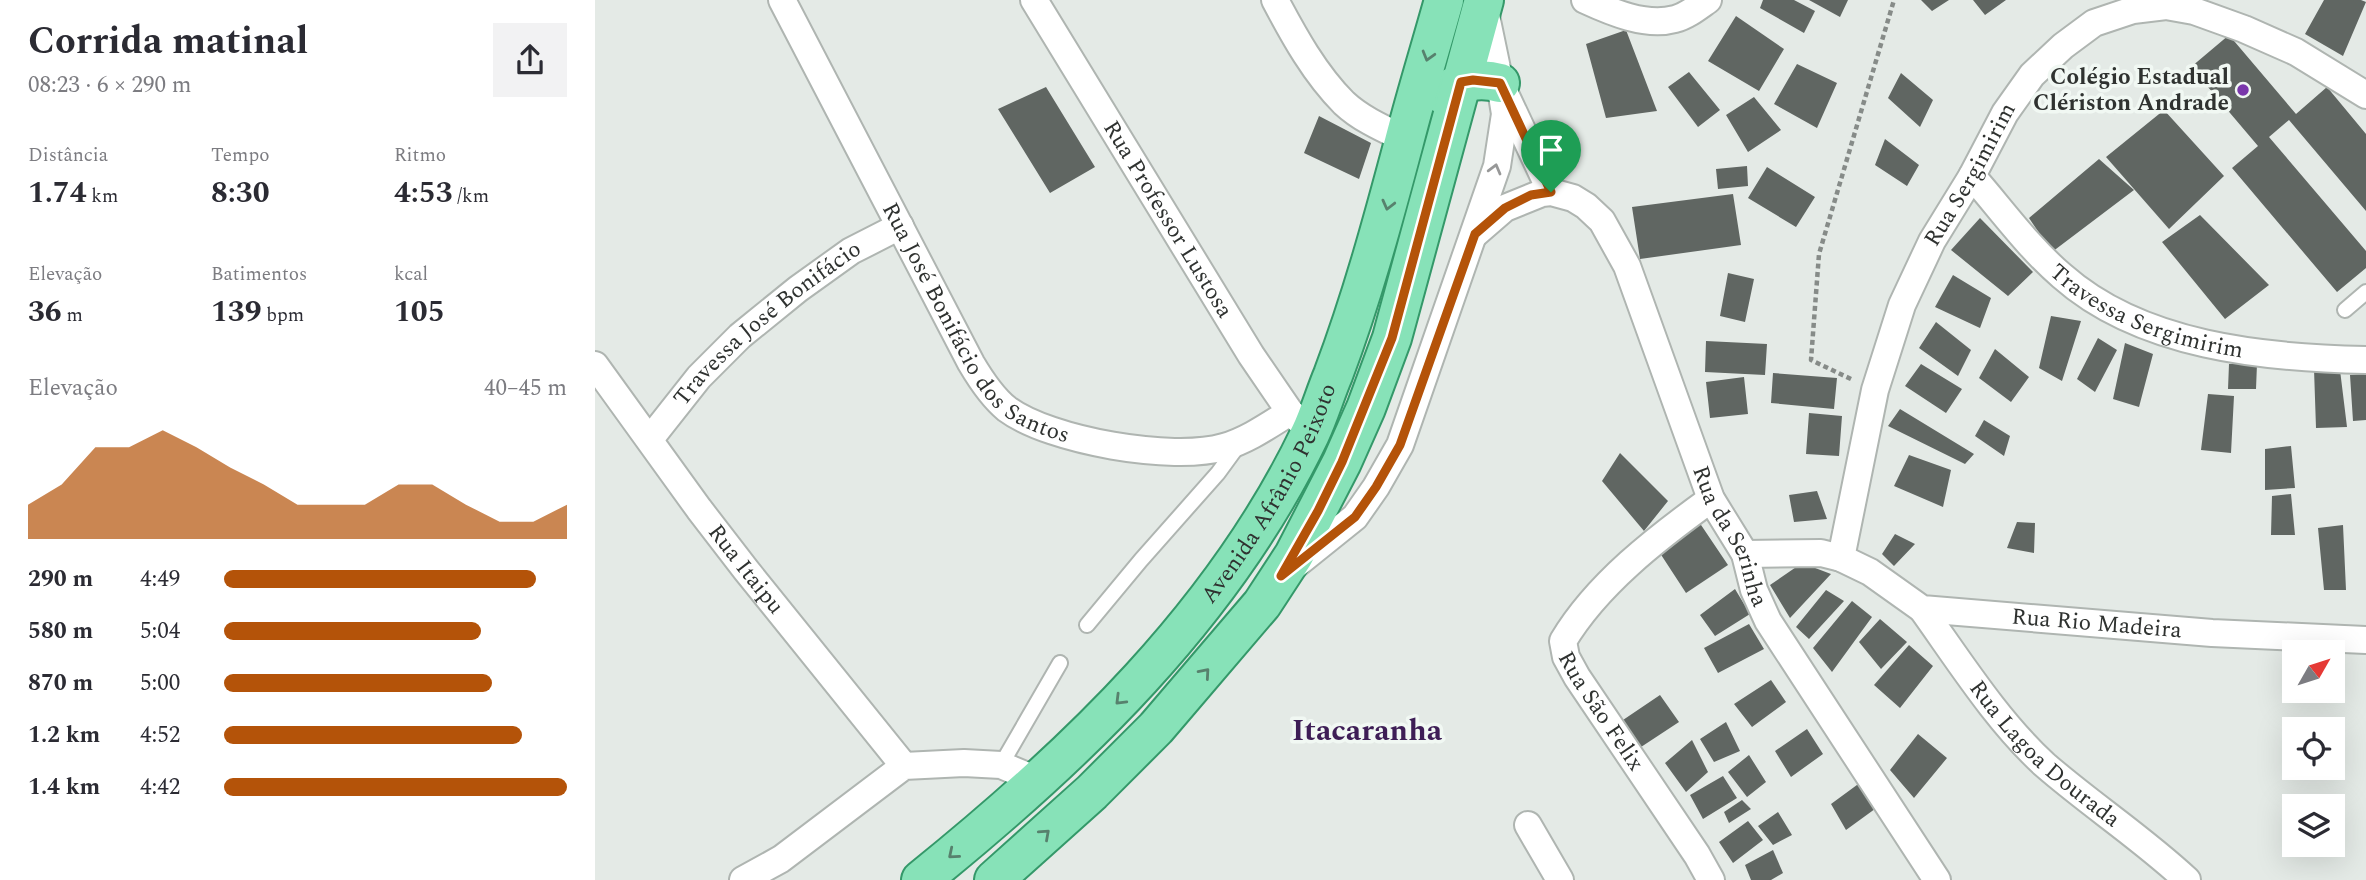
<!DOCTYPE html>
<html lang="pt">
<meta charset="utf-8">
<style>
:root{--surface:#fff;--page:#f2f2f3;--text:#2b2b33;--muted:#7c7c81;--accent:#b45309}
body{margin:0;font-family:Spectral,serif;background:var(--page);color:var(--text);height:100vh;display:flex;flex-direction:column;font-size:26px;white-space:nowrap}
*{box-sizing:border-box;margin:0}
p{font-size:23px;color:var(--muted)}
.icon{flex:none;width:38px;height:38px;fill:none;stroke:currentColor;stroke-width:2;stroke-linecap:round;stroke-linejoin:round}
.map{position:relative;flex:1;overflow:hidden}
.sheet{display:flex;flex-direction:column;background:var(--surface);width:595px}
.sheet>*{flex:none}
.needle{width:46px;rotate:51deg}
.fabs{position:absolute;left:1687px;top:640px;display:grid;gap:14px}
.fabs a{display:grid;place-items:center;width:63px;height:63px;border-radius:0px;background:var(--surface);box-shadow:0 7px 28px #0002;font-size:35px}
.pin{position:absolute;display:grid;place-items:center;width:60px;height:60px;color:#fff;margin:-72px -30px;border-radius:50% 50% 50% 0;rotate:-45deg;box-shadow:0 0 7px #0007}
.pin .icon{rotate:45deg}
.round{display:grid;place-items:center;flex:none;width:74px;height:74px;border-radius:0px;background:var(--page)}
.headline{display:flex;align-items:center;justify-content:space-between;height:119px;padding:0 28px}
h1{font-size:38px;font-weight:700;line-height:52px}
.metrics{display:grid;grid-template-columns:repeat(3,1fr);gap:10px;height:119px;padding:7px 28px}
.metrics div{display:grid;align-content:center}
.metrics b{font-size:30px;font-weight:700}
.metrics small{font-size:19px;font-weight:400}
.metrics p{font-size:19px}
.chart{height:196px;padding:14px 28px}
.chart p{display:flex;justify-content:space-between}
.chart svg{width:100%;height:126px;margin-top:7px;fill:var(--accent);opacity:.7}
ul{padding:0 28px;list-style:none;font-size:23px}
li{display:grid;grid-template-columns:112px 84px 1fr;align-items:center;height:52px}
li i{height:18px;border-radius:9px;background:var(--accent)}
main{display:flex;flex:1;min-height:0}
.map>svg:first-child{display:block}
.building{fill:#606662}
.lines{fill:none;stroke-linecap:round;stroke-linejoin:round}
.service-casing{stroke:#afb5b1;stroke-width:18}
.minor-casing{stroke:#afb5b1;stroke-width:30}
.primary-casing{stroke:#349869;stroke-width:42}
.path{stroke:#868b88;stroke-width:4.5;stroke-dasharray:5 3.5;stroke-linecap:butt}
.service{stroke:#fff;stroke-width:14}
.minor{stroke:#fff;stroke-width:26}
.primary{stroke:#87e2b8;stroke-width:38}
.oneway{stroke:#57816d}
.oneway2{stroke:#979898}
.route-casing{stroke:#fff;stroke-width:14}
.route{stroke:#b45309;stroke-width:9}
.poi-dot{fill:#7a37ab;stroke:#f1f8f3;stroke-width:2.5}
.labels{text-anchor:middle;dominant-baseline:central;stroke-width:7;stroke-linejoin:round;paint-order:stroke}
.poi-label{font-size:23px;font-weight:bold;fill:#2f3230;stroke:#f1f8f3;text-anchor:end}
.street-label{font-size:23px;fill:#2f3230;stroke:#f1f8f3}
.district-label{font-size:30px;font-weight:bold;fill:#3e1e56;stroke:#f1f8f3}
</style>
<main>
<section class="sheet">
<div class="headline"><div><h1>Corrida matinal</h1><p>08:23 · 6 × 290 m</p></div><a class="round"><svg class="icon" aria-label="share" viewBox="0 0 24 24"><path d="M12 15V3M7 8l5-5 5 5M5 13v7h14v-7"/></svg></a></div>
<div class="metrics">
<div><p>Distância</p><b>1.74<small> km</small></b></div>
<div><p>Tempo</p><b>8:30</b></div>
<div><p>Ritmo</p><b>4:53<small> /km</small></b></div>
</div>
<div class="metrics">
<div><p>Elevação</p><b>36<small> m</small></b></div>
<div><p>Batimentos</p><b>139<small> bpm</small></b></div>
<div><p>kcal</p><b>105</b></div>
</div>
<div class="chart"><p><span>Elevação</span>40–45 m</p>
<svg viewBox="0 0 160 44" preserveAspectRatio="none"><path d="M0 44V32L10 25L20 12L30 12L40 6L50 12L60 19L70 25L80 32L90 32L100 32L110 25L120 25L130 32L140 38L150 38L160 32V44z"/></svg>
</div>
<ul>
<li><b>290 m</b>4:49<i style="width:91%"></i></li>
<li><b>580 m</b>5:04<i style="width:75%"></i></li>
<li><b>870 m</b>5:00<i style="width:78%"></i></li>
<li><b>1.2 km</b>4:52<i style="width:87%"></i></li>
<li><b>1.4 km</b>4:42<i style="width:100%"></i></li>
</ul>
</section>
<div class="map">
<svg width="1771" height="880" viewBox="0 0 1771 880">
<rect width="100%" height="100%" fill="#e4eae6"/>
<path class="building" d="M1168 0H1199L1220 11 1209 33 1165 8Z
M1214 0H1253L1245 17Z
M1326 0H1354L1337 11Z
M1378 0H1411L1390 15Z
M1729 0H1766L1771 2 1748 56 1710 34Z
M1141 16 1189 49 1164 91 1113 61Z
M1031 30 1062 111 1011 118 991 44Z
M1634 35 1701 114 1732 87 1771 134V211L1694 120 1674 137 1771 251V268L1742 292 1637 168 1663 146 1596 67Z
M1202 64 1242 83 1222 128 1179 104Z
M1094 72 1125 110 1103 127 1073 87Z
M1306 73 1338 100 1325 127 1293 98Z
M451 87 500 167 455 193 403 109Z
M1159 97 1186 130 1153 152 1131 115Z
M1569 110 1629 176 1574 229 1511 157Z
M724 116 776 143 764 179 709 153Z
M1290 139 1324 165 1312 186 1280 165Z
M1504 159 1539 190 1457 252 1434 218Z
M1152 166 1153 186 1123 189 1121 169Z
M1172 167 1220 197 1201 227 1153 198Z
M1138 194 1146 245 1045 259 1037 207Z
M1605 215 1674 285 1630 319 1567 242Z
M1385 218 1438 272 1413 296 1356 250Z
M1133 273 1159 279 1150 322 1125 316Z
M1358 275 1396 298 1385 328 1340 307Z
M1456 316 1486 321 1467 381 1444 368Z
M1341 322 1376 350 1363 376 1324 348Z
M1503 338 1522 350 1500 392 1482 379Z
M1111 341 1172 344 1170 375 1110 372Z
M1530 343 1558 354 1544 407 1518 399Z
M1400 349 1434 377 1416 402 1384 378Z
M1326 364 1367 389 1351 413 1310 386Z
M1634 364H1662L1661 389H1633Z
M1719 369 1745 370 1752 427 1721 428Z
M1178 373 1242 378 1239 409 1176 403Z
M1771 374V420L1758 421 1755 375Z
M1149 377 1153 414 1115 418 1111 382Z
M1613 394 1639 396 1636 453 1606 450Z
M1305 409 1379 454 1370 464 1293 426Z
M1214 413 1247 416 1244 456 1211 454Z
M1389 420 1415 436 1409 456 1380 436Z
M1696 446 1700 488 1670 490V449Z
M1025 453 1073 501 1049 531 1007 481Z
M1314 455 1356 470 1348 507 1299 486Z
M1222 491 1232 519 1199 522 1194 495Z
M1696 494 1700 535H1676L1677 496Z
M1102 519 1133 565 1091 593 1061 547Z
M1422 522 1440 523 1439 553 1412 548Z
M1748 525 1751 590H1729L1723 528Z
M1300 534 1320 544 1299 566 1287 554Z
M1207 563 1236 574 1195 618 1175 585Z
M1140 589 1155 614 1120 636 1105 615Z
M1231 590 1249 601 1214 639 1201 627Z
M1257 601 1277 617 1237 672 1218 648Z
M1285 619 1312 642 1286 669 1264 642Z
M1154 624 1169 649 1123 673 1109 648Z
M1314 645 1338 666 1305 708 1279 685Z
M1176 680 1191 702 1157 727 1139 704Z
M1065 695 1084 722 1046 747 1028 720Z
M1131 722 1145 751 1119 762 1105 739Z
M1212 729 1228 754 1196 777 1180 751Z
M1323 734 1352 758 1319 798 1295 770Z
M1097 740 1113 772 1091 792 1070 763Z
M1154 755 1171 782 1152 797 1133 772Z
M1128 776 1142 798 1108 819 1095 795Z
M1266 782 1284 806 1251 830 1236 804Z
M1147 800 1156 809 1134 823 1129 812Z
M1183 812 1197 835 1178 845 1163 826Z
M1153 821 1168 840 1138 863 1124 842Z
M1178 850 1188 873 1176 880H1156L1150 865Z"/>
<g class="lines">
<defs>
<path id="service" d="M1750 310 1771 292
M492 625 546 560 623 473 642 447
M406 765 465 663"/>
<g id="minor">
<path id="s1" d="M187 0 376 363C386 380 397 397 412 409 455 441 578 462 629 447 653 440 674 425 695 412"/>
<path id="s2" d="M439 0 656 355 695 412 707 423"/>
<path d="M680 0C699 36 720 74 749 103 766 119 789 129 810 139"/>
<path d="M990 0C1016 12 1051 27 1080 19 1092 16 1103 7 1113 0"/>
<path d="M890 11 905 83 956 192"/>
<path id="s3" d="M1377 176C1406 209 1433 247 1467 276 1546 346 1669 358 1771 360"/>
<path id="s4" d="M880 234 910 208 947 193 956 192 978 198 991 206 1007 221 1032 266 1116 499 1150 554 1159 590 1173 621 1342 880"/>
<path id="s5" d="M0 365 104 509 151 570 309 766"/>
<path id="s6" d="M55 439 104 377 145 336 203 289 256 251 305 226"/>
<path id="s7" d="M1116 499C1062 538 1002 584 968 641L971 657 982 677 1102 855 1116 880"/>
<path id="s8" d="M1150 554 1226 553 1246 558 1275 572 1327 609 1617 633 1771 640"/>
<path id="s9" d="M1246 558 1280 390 1307 305 1337 241 1377 176 1410 113 1437 75 1468 46 1499 23 1538 10 1571 6 1599 11 1649 29 1701 52 1771 95"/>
<path d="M699 566 760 517 781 487 805 445 902 166 910 114 905 83"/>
<path id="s10" d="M1327 609C1365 662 1402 721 1450 765 1496 805 1547 838 1592 880"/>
<path d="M933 825 965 880"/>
<path d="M148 880 186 859 309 766 369 763 406 765 430 775 438 783"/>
</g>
<g id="primary">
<path d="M845 93C865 83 882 76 905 83"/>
<path id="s11" d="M326 880C480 756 629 614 715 434 724 415 730 394 738 375 767 298 788 221 809 142 821 95 836 47 849 0"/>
<path d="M399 880 497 792 561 728 667 604 699 555 747 462 771 408 797 338 889 0"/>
</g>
</defs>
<use href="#service" class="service-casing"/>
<use href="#minor" class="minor-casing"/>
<use href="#primary" class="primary-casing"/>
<path class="path" d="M1256 379 1216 360 1224 254 1299 0"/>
<use href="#service" class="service"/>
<use href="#minor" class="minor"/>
<use href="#primary" class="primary"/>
</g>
<defs><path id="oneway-chevron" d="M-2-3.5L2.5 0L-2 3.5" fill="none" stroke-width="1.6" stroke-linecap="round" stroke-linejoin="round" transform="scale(1.75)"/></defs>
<g class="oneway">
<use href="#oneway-chevron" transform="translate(833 56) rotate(106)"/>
<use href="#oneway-chevron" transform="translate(793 205) rotate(104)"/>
<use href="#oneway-chevron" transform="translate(610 673) rotate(-49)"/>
<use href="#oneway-chevron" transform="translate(525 700) rotate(135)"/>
<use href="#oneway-chevron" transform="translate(450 834) rotate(-42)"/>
<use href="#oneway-chevron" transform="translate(358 854) rotate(140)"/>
</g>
<use class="oneway2" href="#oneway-chevron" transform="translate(900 169) rotate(-75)"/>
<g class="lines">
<defs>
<path id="route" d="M878 80 905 83 956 192 936 195 910 208 880 234 805 445 781 487 760 517 686 576 723 511 747 462 797 338 866 82Z"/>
</defs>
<use href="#route" class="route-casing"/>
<use href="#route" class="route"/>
</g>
<circle class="poi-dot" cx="1648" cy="90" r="7"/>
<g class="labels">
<g class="poi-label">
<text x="1634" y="77">Colégio Estadual<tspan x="1634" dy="26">Clériston Andrade</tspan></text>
</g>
<g class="street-label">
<text stroke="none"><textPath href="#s9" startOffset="408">Rua Sergimirim</textPath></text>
<text stroke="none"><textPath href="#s2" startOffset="257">Rua Professor Lustosa</textPath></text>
<text stroke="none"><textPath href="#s3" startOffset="228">Travessa Sergimirim</textPath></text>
<text stroke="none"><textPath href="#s1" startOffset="383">Rua José Bonifácio dos Santos</textPath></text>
<text stroke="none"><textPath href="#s6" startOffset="166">Travessa José Bonifácio</textPath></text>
<text stroke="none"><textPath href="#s11" startOffset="525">Avenida Afrânio Peixoto</textPath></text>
<text stroke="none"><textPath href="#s4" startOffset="490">Rua da Serinha</textPath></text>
<text stroke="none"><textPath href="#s5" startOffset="254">Rua Itaipu</textPath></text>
<text stroke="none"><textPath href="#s8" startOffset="368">Rua Rio Madeira</textPath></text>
<text stroke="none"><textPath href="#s7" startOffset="287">Rua São Felix</textPath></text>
<text stroke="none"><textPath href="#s10" startOffset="191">Rua Lagoa Dourada</textPath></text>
</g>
<g class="district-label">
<text x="772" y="731">Itacaranha</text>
</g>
</g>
</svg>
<div class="fabs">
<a><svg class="needle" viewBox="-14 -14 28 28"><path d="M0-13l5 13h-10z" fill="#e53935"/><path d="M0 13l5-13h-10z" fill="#7c7c81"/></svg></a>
<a><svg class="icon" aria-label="locate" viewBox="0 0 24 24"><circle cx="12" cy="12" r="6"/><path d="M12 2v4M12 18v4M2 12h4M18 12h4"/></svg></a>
<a><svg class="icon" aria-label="layers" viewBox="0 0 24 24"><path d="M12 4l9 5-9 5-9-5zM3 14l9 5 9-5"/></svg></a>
</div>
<div class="pin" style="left:956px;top:192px;background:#1e9e55"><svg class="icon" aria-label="arrive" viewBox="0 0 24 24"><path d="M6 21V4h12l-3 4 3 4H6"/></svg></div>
</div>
</main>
